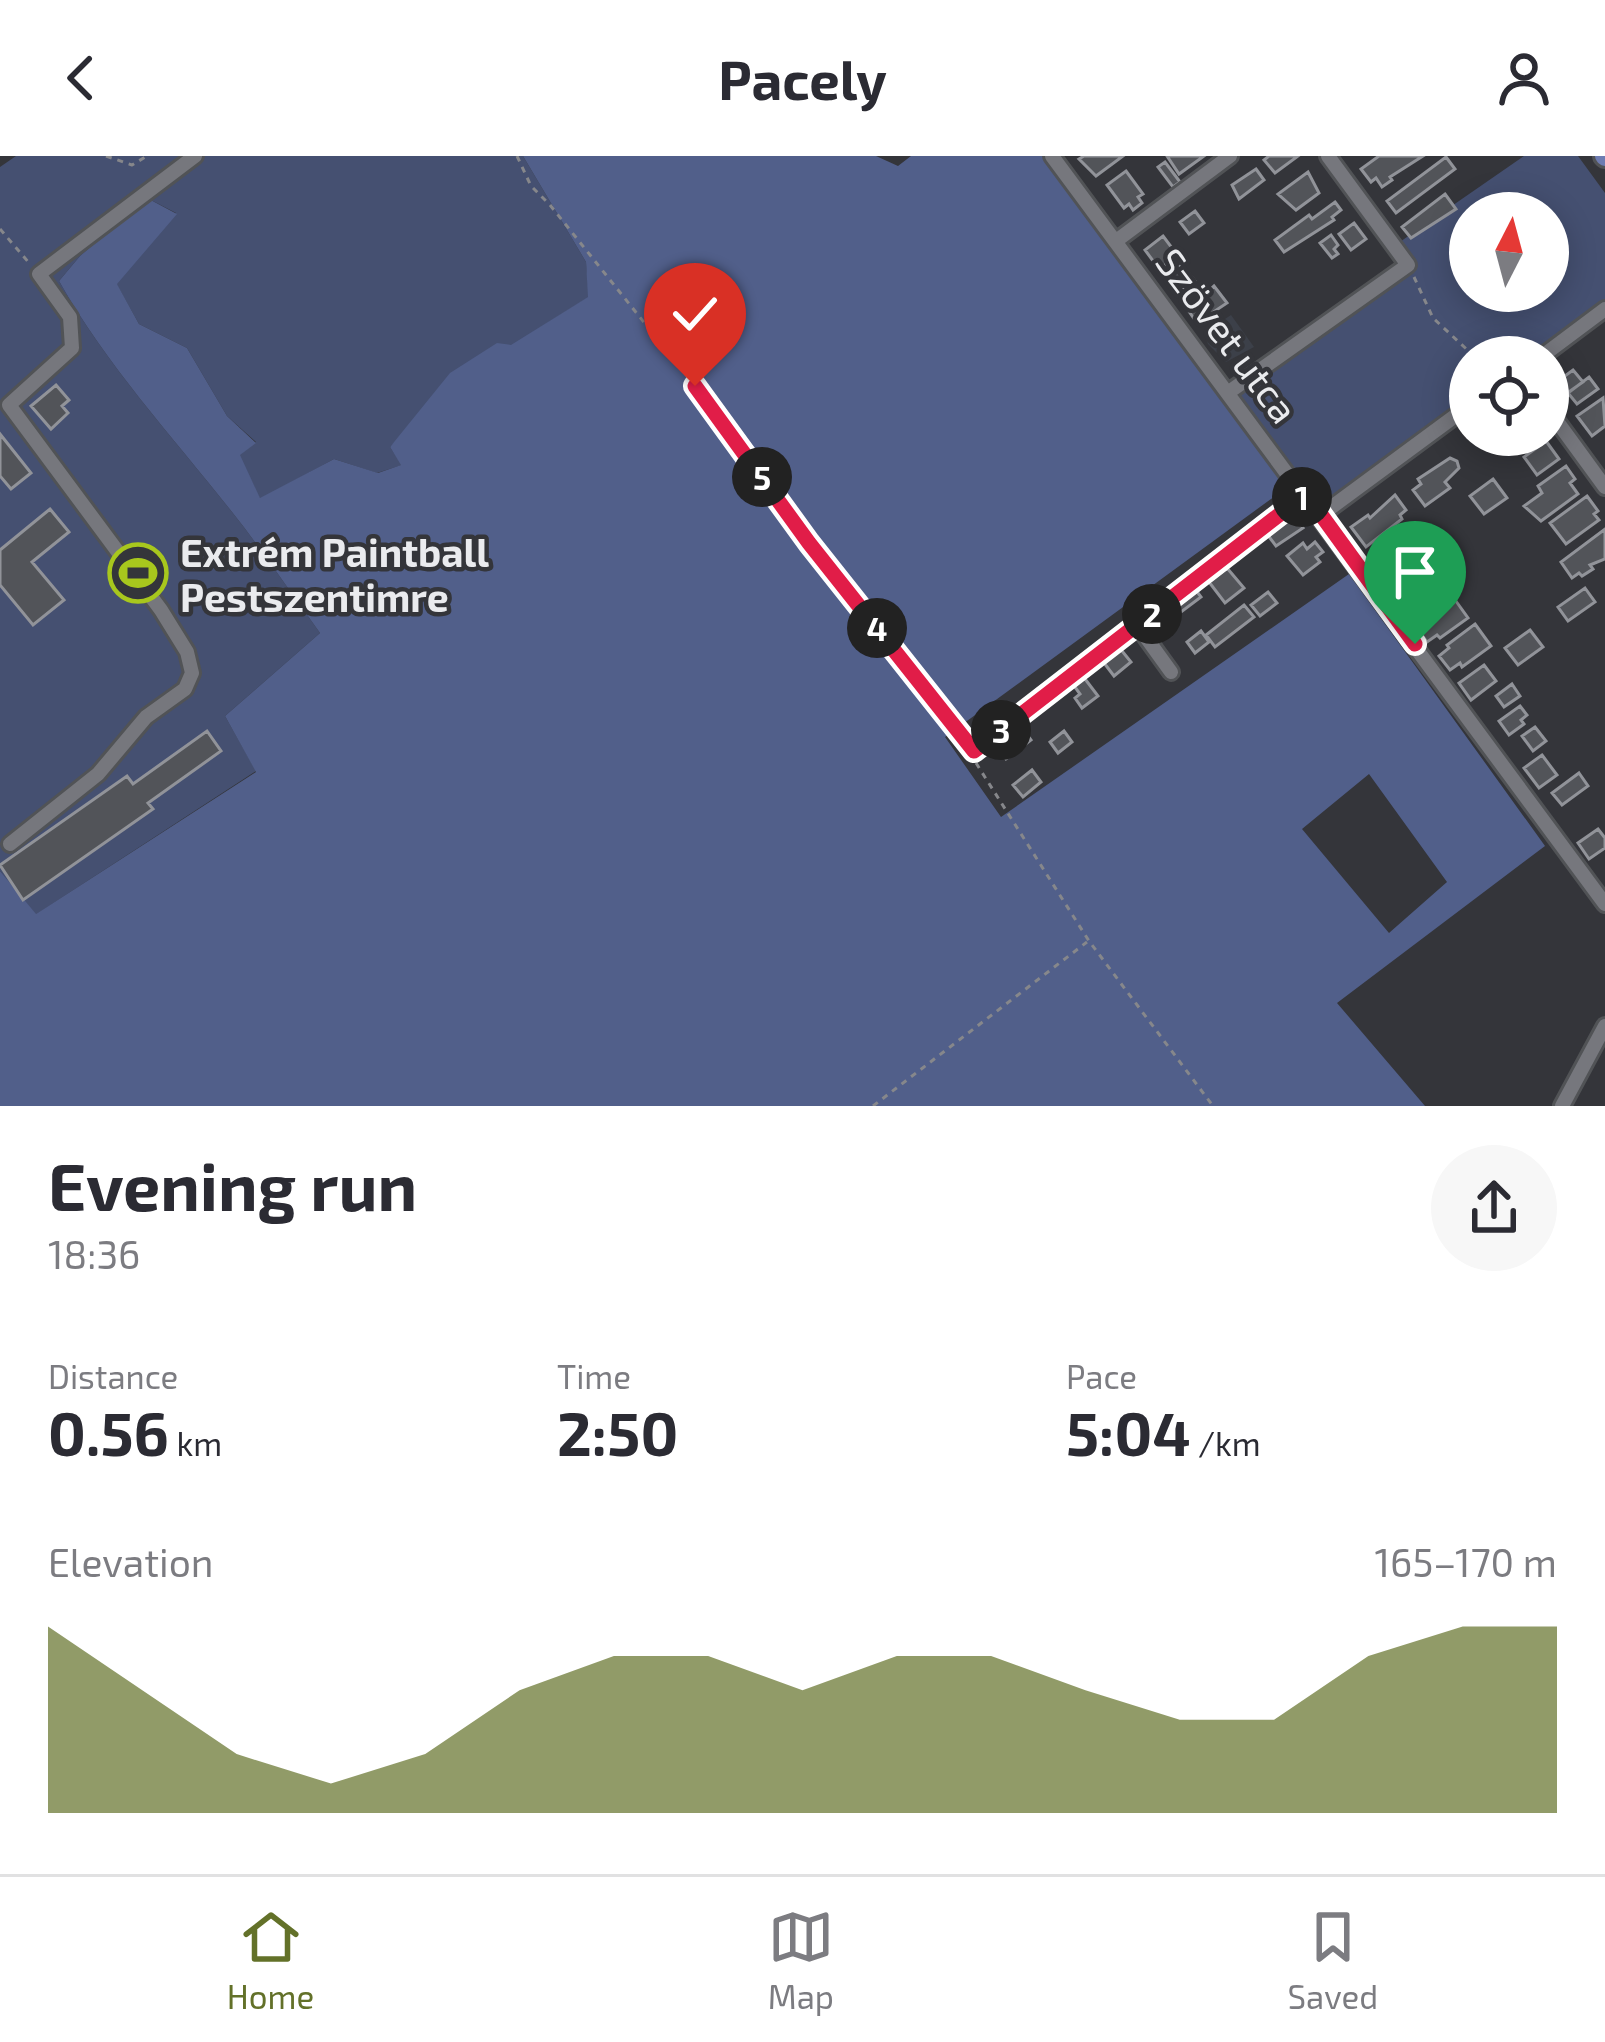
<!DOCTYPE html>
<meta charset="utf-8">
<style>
:root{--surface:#fff;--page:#f7f7f7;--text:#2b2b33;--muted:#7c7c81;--line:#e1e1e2;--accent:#637129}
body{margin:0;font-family:"Exo 2",sans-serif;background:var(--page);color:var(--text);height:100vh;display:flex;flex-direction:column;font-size:45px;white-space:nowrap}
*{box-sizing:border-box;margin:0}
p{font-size:39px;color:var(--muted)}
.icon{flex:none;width:66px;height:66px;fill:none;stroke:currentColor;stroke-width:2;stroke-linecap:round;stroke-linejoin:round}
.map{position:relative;height:950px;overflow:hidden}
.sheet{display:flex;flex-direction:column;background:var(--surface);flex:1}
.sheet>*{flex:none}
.needle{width:78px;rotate:6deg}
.tools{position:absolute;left:1449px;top:36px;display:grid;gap:24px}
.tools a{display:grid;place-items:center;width:120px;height:120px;border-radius:50%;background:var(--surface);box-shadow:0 6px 30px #0003;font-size:60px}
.pin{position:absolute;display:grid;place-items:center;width:102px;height:102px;color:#fff;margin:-123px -51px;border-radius:50% 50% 50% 0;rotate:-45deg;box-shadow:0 0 12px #0007}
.pin .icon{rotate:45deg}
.km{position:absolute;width:60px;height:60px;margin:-30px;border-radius:50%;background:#222;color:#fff;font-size:33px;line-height:60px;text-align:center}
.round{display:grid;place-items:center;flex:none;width:126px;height:126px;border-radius:63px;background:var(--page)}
.overview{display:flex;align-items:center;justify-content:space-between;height:204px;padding:0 48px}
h1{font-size:66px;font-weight:700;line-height:90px}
.stats{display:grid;grid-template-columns:repeat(3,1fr);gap:18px;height:204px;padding:12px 48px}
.stats div{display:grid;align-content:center}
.stats b{font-size:60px;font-weight:700}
.stats small{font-size:33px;font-weight:400}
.stats p{font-size:33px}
.chart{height:336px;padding:24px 48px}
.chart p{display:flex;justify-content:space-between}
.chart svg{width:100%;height:216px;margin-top:12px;fill:var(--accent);opacity:.7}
header{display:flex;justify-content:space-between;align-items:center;height:156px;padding:0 48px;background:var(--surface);font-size:54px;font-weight:700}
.tabs{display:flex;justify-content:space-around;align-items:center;height:168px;border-top:3px solid var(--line);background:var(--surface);font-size:33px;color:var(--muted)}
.tabs a{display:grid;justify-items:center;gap:6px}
.tabs .active{color:var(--accent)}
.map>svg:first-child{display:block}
.built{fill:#3c4049}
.green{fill:#455071;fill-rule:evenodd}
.forest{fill:#515f8a;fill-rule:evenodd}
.building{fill:#525459;stroke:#919399;stroke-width:3}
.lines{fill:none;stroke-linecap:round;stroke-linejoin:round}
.minor-casing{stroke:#515356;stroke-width:20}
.major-casing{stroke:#515356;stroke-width:24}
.path{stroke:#86878b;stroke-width:3;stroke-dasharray:6 6;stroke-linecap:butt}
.minor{stroke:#76777d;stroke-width:14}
.major{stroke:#6e7cb2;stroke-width:18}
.route-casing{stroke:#fff;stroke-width:24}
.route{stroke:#e11d48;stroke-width:15}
.labels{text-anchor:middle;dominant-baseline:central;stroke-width:9;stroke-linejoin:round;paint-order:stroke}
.street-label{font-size:39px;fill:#eaebee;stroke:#34353a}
.poi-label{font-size:39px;font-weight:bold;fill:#eaebee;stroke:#34353a;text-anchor:start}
</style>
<header><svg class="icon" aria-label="back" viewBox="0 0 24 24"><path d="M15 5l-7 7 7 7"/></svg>Pacely<svg class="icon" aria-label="person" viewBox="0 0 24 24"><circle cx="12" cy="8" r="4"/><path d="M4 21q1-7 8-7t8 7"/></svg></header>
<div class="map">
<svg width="1605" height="950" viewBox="0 0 1605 950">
<rect width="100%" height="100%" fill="#34353a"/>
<path class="built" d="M1231 159 1254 191 1226 206 1208 188 1204 177Z"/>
<path class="green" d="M16 0H523L586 106 589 141C519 184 446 230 390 291L402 309 377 317 334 303 260 343 239 299 256 286 227 260 187 192 139 168 116 127 176 57 147 42 80 100 59 125C107 210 172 280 232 356 263 395 291 437 320 477L225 560 256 615 35 759 0 715V11Z
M1524 0H1578L1605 37V153L1541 201H1470V249L1321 359 1229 236 1408 109 1394 90ZM1470 57H1548V135H1470Z"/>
<path class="forest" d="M523 0H876L898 10 911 0H1046L1286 332 945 581 1001 661 1349 418 1545 690 1337 847 1425 950H0V715L36 758 256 616 225 560 320 477C291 437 263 395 232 356 172 280 107 210 59 125L80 100 147 42 177 58 117 128 139 168 187 192 227 260 256 287 240 299 260 342 334 303 378 317 401 309 390 291 450 217 497 187 511 189 588 141 586 106ZM1369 618 1447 726 1389 777 1302 673Z"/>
<path class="building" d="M1084 0H1123L1096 20 1079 3Z
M1167 0H1204L1179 18Z
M1269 0H1298L1275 17 1264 4Z
M1379 0H1423L1390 21 1392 24 1382 31 1376 22 1371 26 1361 13Z
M1446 1 1455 13 1396 57 1387 45Z
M1165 6 1180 26 1173 31 1158 11Z
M1256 13 1264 24 1239 43 1232 29Z
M1126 15 1143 38 1138 41 1142 47 1133 54 1129 48 1124 52 1107 29Z
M1308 16 1319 37 1296 54 1278 38Z
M1445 38 1456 53 1411 82 1402 71Z
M1335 46 1341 54 1332 61 1334 64 1284 96 1275 84 1309 59 1312 63Z
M1195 55 1204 67 1189 78 1180 66Z
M1354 67 1366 83 1351 94 1339 78Z
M1331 79 1338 89 1334 93 1338 98 1332 102 1320 87Z
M1163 80 1178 100 1159 113 1145 94Z
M1182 109 1195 125 1178 137 1165 121Z
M1214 130 1227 147 1197 167 1188 154Z
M1573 214 1583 226 1563 240 1554 228Z
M1589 221 1598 233 1577 248 1568 237Z
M56 229 69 244 62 250 68 257 51 273 31 250Z
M1603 242 1605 270 1592 280 1577 260Z
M0 278 31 317 11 333 0 320Z
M1546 285 1559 303 1537 319 1524 301Z
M1450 302 1457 305 1459 312 1445 326 1450 332 1425 350 1413 334 1421 328 1418 323Z
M1566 310 1575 323 1570 327 1578 338 1541 365 1524 350 1542 337 1538 330Z
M1493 323 1507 342 1484 358 1470 340Z
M1395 339 1406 354 1400 359 1402 363 1366 391 1351 371 1368 359 1370 362Z
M1587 340 1598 355 1594 358 1599 364 1566 388 1550 367Z
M50 353 69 376 32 406 64 444 33 469 0 429V394Z
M1290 355 1303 372 1276 390 1264 374Z
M1605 373V403L1590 409 1593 413 1582 420 1579 417 1572 422 1561 406Z
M1413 383 1429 404 1400 425 1398 421 1388 428 1377 414 1387 407 1385 403Z
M1315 386 1323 396 1316 401 1320 406 1303 419 1287 400 1303 387 1307 393Z
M1450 403 1463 420 1439 438 1437 435 1416 450 1414 446 1406 452 1396 439Z
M1227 412 1244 432 1225 447 1209 426Z
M1192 429 1201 441 1169 465 1160 454Z
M1585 432 1595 446 1568 465 1558 451Z
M1268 436 1277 447 1260 460 1251 449Z
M1453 441 1468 462 1440 482 1437 479 1427 486 1417 472 1427 464 1424 461Z
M1244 449 1254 461 1215 491 1206 479Z
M1475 468 1491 490 1462 511 1460 507 1450 514 1439 500 1449 492 1447 489Z
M1530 474 1543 491 1518 509 1505 492Z
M1201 475 1209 486 1195 497 1187 486Z
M1118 490 1131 506 1114 520 1101 503Z
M1484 509 1496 525 1471 544 1459 527Z
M1082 519 1098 540 1082 552 1075 542 1080 538 1072 527Z
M1512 528 1520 540 1504 551 1496 540Z
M1520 550 1527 559 1521 564 1524 568 1509 579 1499 565Z
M1535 571 1546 585 1533 595 1522 580Z
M1022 572 1031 584 1006 603 997 591Z
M207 575 221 595 148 647 153 653 23 744 0 709 127 620 133 628Z
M1064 575 1072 586 1058 597 1050 586Z
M1542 599 1557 619 1539 632 1524 612Z
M1032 614 1041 626 1023 641 1013 629Z
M1579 617 1588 630 1562 649 1552 637Z
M1598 673 1605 682V692L1589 703 1578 687Z"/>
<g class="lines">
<defs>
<path id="minor" d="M1052 0 1605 748
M1116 85 1230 0
M1541 201 1605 153
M1229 236 1408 109 1328 0
M1548 253 1605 331
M1321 359 1470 249
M1137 469 1171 516
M974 595 1306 338
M10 688 98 618 146 561 185 533 192 517 187 496 161 454 9 249 72 192 70 161 39 118 195 0
M1562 950 1605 870"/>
<path id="major" d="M1604 0 1605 1"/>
</defs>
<use href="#minor" class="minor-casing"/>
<use href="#major" class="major-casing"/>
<path class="path" d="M106 0 132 9 147 0
M517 0 531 30 550 49 695 230 809 387 964 583
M0 73 30 108
M1414 121 1433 162 1475 201
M976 607 1089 785 1213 950
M873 950 1087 786"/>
<use href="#minor" class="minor"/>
<use href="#major" class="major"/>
</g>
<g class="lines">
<defs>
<path id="route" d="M695 230 809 387 974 595 1306 338 1415 488"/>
</defs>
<use href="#route" class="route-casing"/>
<use href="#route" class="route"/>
</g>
<defs>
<symbol id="stadium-ring" viewBox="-11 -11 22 22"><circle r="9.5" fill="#34353a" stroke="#a8c71d" stroke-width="1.5"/><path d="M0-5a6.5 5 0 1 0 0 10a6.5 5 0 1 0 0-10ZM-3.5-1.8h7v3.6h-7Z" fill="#a8c71d"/></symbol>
</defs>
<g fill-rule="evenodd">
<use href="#stadium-ring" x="105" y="384" width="66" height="66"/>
</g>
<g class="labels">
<g class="street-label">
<text transform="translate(1228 179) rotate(53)">Szövet utca</text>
</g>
<g class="poi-label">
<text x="180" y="395">Extrém Paintball<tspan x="180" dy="45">Pestszentimre</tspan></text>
</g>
</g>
</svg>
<div class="tools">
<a><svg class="needle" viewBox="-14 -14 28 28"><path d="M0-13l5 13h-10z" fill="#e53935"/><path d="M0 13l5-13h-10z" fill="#7c7c81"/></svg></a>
<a><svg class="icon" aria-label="locate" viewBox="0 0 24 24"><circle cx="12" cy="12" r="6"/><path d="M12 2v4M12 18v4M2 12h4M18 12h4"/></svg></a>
</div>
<div class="pin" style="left:1415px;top:488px;background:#1e9e55"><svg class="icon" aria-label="arrive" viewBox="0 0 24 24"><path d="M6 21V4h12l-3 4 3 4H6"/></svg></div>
<div class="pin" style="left:695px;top:230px;background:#d93025"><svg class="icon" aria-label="check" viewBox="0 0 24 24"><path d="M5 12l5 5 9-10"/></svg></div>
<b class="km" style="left:1302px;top:341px">1</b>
<b class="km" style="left:1152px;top:458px">2</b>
<b class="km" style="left:1001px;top:574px">3</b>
<b class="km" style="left:877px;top:472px">4</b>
<b class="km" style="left:762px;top:321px">5</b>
</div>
<section class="sheet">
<div class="overview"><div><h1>Evening run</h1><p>18:36</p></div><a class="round"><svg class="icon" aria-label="share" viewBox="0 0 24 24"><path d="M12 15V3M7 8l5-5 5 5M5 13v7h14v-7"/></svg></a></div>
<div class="stats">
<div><p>Distance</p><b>0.56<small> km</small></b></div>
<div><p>Time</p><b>2:50</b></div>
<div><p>Pace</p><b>5:04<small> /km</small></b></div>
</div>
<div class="chart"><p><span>Elevation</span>165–170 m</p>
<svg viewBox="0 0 160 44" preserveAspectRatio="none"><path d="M0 44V6L10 19L20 32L30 38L40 32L50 19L60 12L70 12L80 19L90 12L100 12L110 19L120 25L130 25L140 12L150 6L160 6V44z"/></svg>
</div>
</section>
<nav class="tabs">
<a class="active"><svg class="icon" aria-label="home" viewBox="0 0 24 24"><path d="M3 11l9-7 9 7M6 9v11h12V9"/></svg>Home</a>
<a><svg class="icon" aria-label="map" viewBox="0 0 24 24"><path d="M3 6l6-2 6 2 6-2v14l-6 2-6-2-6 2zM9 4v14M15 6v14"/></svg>Map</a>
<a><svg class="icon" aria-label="saved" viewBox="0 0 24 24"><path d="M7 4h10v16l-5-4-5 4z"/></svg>Saved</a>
</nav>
